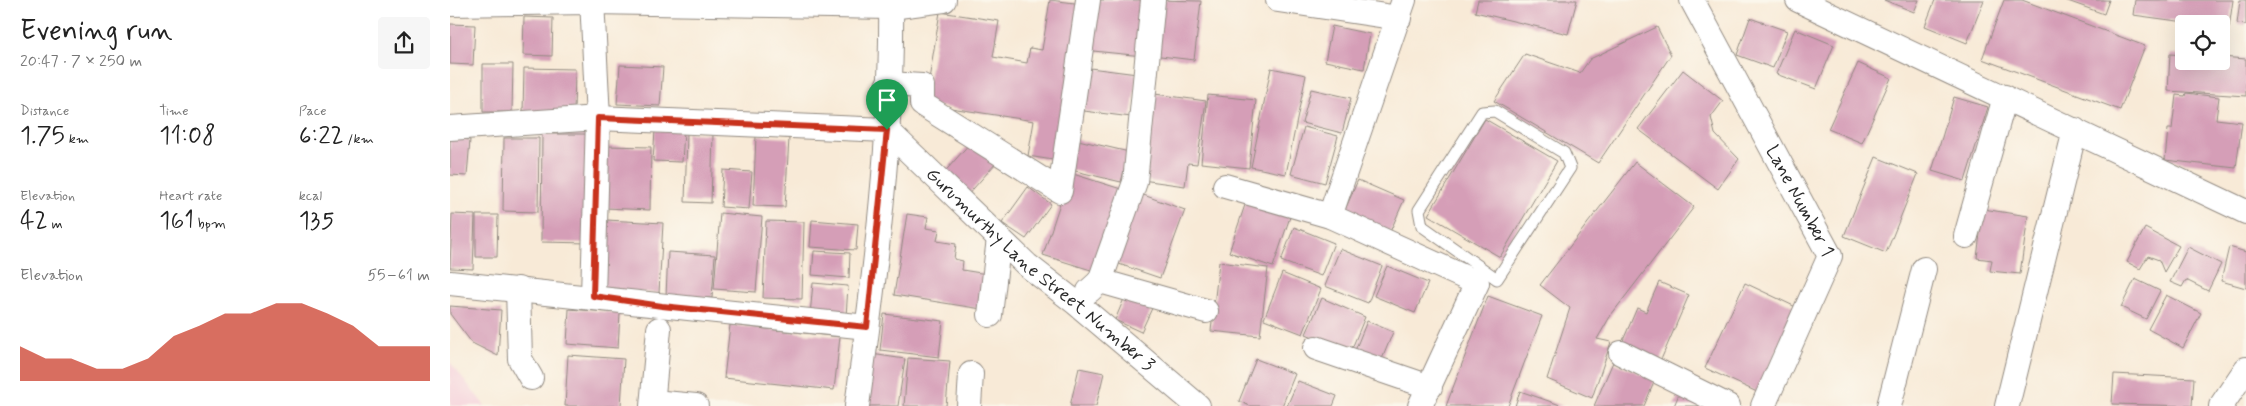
<!DOCTYPE html>
<meta charset="utf-8">
<style>
:root{--surface:#fff;--page:#f6f6f6;--text:#222;--muted:#767676;--accent:#c8321e}
body{margin:0;font-family:Mynerve,sans-serif;background:var(--page);color:var(--text);height:100vh;display:flex;flex-direction:column;font-size:19px;white-space:nowrap}
*{box-sizing:border-box;margin:0}
p{font-size:16px;color:var(--muted)}
.icon{flex:none;width:28px;height:28px;fill:none;stroke:currentColor;stroke-width:2;stroke-linecap:round;stroke-linejoin:round}
.map{position:relative;flex:1;overflow:hidden}
.panel{display:flex;flex-direction:column;background:var(--surface);width:450px}
.panel>*{flex:none}
.controls{position:absolute;left:1725px;top:15px;display:grid;gap:10px}
.controls a{display:grid;place-items:center;width:55px;height:55px;border-radius:5px;background:var(--surface);box-shadow:0 5px 20px #0002;font-size:25px}
.pin{position:absolute;display:grid;place-items:center;width:42px;height:42px;color:#fff;margin:-51px -21px;border-radius:50% 50% 50% 0;rotate:-45deg;box-shadow:0 0 5px #0007}
.pin .icon{rotate:45deg}
.round{display:grid;place-items:center;flex:none;width:52px;height:52px;border-radius:5px;background:var(--page)}
.head{display:flex;align-items:center;justify-content:space-between;height:85px;padding:0 20px}
h1{font-size:28px;font-weight:600;line-height:38px}
.stats{display:grid;grid-template-columns:repeat(3,1fr);gap:8px;height:85px;padding:5px 20px}
.stats div{display:grid;align-content:center}
.stats b{font-size:25px;font-weight:600}
.stats small{font-size:14px;font-weight:400}
.stats p{font-size:14px}
.chart{height:140px;padding:10px 20px}
.chart p{display:flex;justify-content:space-between}
.chart svg{width:100%;height:90px;margin-top:5px;fill:var(--accent);opacity:.7}
main{display:flex;flex:1;min-height:0}
.map>svg:first-child{display:block}
.built{fill:#f5cfda}
.building{fill:#d59eb7}
.lines{fill:none;stroke-linecap:round;stroke-linejoin:round}
.lane-casing{stroke:#928a81;stroke-width:13}
.street-casing{stroke:#928a81;stroke-width:26}
.lane{stroke:#fff;stroke-width:11}
.street{stroke:#fff;stroke-width:24}
.route-casing{stroke:#fff;stroke-width:10}
.route{stroke:#c8321e;stroke-width:6}
.labels{text-anchor:middle;dominant-baseline:central;stroke-width:5;stroke-linejoin:round;paint-order:stroke}
.street-label{font-size:19px;fill:#2b2b2b;stroke:#fbf7ec}
</style>
<main>
<section class="panel">
<div class="head"><div><h1>Evening run</h1><p>20:47 · 7 × 250 m</p></div><a class="round"><svg class="icon" aria-label="share" viewBox="0 0 24 24"><path d="M12 15V3M7 8l5-5 5 5M5 13v7h14v-7"/></svg></a></div>
<div class="stats">
<div><p>Distance</p><b>1.75<small> km</small></b></div>
<div><p>Time</p><b>11:08</b></div>
<div><p>Pace</p><b>6:22<small> /km</small></b></div>
</div>
<div class="stats">
<div><p>Elevation</p><b>42<small> m</small></b></div>
<div><p>Heart rate</p><b>161<small> bpm</small></b></div>
<div><p>kcal</p><b>135</b></div>
</div>
<div class="chart"><p><span>Elevation</span>55–61 m</p>
<svg viewBox="0 0 160 44" preserveAspectRatio="none"><path d="M0 44V27L10 33L20 33L30 38L40 38L50 33L60 22L70 17L80 11L90 11L100 6L110 6L120 11L130 17L140 27L150 27L160 27V44z"/></svg>
</div>
</section>
<div class="map">
<svg width="1796" height="406" viewBox="0 0 1796 406">
<rect width="100%" height="100%" fill="#fbf7ec"/>
<filter id="ink" filterUnits="userSpaceOnUse"><feTurbulence type="fractalNoise" baseFrequency=".02" numOctaves="2"/><feDisplacementMap in="SourceGraphic" scale="10" xChannelSelector="R" yChannelSelector="G"/><feConvolveMatrix kernelMatrix="1 2 1 2 8 2 1 2 1" color-interpolation-filters="sRGB"/></filter>
<filter id="wash" filterUnits="userSpaceOnUse"><feTurbulence type="fractalNoise" baseFrequency=".0096" numOctaves="4" result="noise"/><feDisplacementMap in="SourceGraphic" scale="20" xChannelSelector="R" yChannelSelector="G"/><feGaussianBlur stdDeviation="1.12" result="paint"/><feColorMatrix in="noise" values="0 0 0 0 0 0 0 0 0 0 0 0 0 0 0 0 0 1.4 0 .05"/><feComposite in="paint" operator="in"/></filter>
<g filter="url(#wash)">
<rect width="100%" height="100%" fill="#f8ead7"/>
<path class="built" d="M0 362 35 406H0Z"/>
<g id="blocks">
<path class="building" d="M600 0 633 4 609 161 578 156 584 121 475 104 490 12 549 21 543 57 577 63 580 48 592 50Z
M639 0H699L693 56 633 50Z
M708 0 751 1 744 60 702 55Z
M1028 0H1127L1118 34 1025 12Z
M1434 0H1469L1464 12Z
M1485 0H1534L1517 43 1475 26Z
M1554 0H1572L1695 46 1670 110 1532 59Z
M1615 0H1659L1654 14Z
M1685 0H1783L1779 28 1771 27V24H1750L1683 15Z
M1790 0H1796V25L1787 24Z
M74 17 103 18 102 56 73 55Z
M1300 18 1337 31 1323 68 1287 55Z
M0 24 25 25 23 65 0 64Z
M882 26 920 34 914 69 875 61Z
M1207 27 1221 55 1148 163 1044 101 1075 54 1130 73 1140 59Z
M1345 29 1384 45 1366 89 1326 74Z
M1720 54 1734 55V61H1771V57L1796 59V96L1718 91Z
M1408 63 1441 78 1412 143 1378 129Z
M33 64H63L62 112H33Z
M170 65 213 67 210 106 167 104Z
M74 68 125 69 124 113 73 112Z
M640 68 687 74 681 117 634 111Z
M821 68 856 75 836 174 801 167Z
M1233 70 1273 101 1261 117 1265 134 1289 159 1268 189 1188 129Z
M861 89 901 98 892 133 852 123Z
M1736 93 1769 97 1766 119 1792 122 1786 168 1715 160 1718 129H1722L1726 95 1735 96Z
M705 94 756 101 747 164 738 163 735 186 692 180Z
M758 95 806 100 799 168 751 163Z
M1504 97 1538 107 1515 181 1482 171Z
M1035 119 1107 161 1050 257 978 215Z
M854 127 888 136 875 183 841 174Z
M205 130 234 131 232 162 203 161Z
M237 133 263 134 261 203 235 202Z
M92 134H139V243L91 242Z
M306 136 339 138 335 207 303 206Z
M0 138 20 140 17 176 0 175Z
M54 138H89L88 212 53 211Z
M624 139 679 152 671 182 617 169Z
M521 142 546 163 516 197 491 176Z
M156 146 201 147 200 210 155 208Z
M1426 157 1468 174 1436 253 1394 236Z
M1185 162 1244 207 1161 315 1147 339 1161 342 1142 398 1097 379 1120 308 1090 285Z
M273 170 302 172 299 209 271 207Z
M620 173 671 189 644 271 593 255Z
M908 180 954 200 940 232 894 212Z
M578 187 601 204 576 239 552 223Z
M688 193 735 210 710 278 663 262Z
M796 202 840 217 823 267 779 252Z
M1533 209 1578 216 1570 274 1540 271 1542 260 1527 258Z
M270 213 312 217 306 292 264 289Z
M2 214 25 215 23 269 0 268Z
M457 214 478 217 476 228 489 230 487 241 506 244 504 259 513 261 512 270 543 275 538 310 444 295Z
M26 215H48L47 257H26Z
M156 220 213 223 209 293 152 290Z
M362 220 408 224 406 250 360 247Z
M316 221 354 222 352 299 313 298Z
M844 227 884 243 871 276 831 261Z
M1695 228 1729 246 1714 272 1709 260 1698 256 1690 269 1677 262Z
M1738 247 1771 264 1758 291 1736 280 1732 287 1720 282Z
M1779 247 1796 252V288L1771 281Z
M890 249 932 266 918 303 875 286Z
M364 251 400 253 399 278 362 275Z
M218 252 265 255 262 298 216 296Z
M769 262 818 268 810 336 761 331Z
M937 266 978 283 965 313 924 296Z
M832 273 871 289 853 334 814 319Z
M1685 279 1710 291 1696 319 1671 307Z
M1209 282 1239 295 1210 362 1171 345 1187 308 1196 312Z
M363 283 398 286 396 317 360 315Z
M1295 283 1348 308 1307 392 1255 368Z
M676 294 703 306 691 332 665 320Z
M1716 295 1751 313 1733 348 1698 329Z
M1038 296 1092 316 1058 406H996Z
M872 298 915 317 900 353 856 334Z
M0 306 51 310 48 356 22 343 0 314Z
M119 309 170 313 168 348 117 344Z
M434 314 493 321 489 357 430 350Z
M917 321 943 332 930 364 904 353Z
M280 325 390 337 384 390 274 378Z
M421 354 455 359 448 406H414Z
M118 355 174 359 171 406H115Z
M458 358 500 361 496 406H454Z
M806 359 845 374 832 406H800L789 401Z
M1163 362 1205 380 1194 406H1144Z
M629 368 654 373 646 406H620Z
M1664 374 1744 378 1742 406 1662 404Z
M848 381 887 396 883 406H837Z
M1070 391 1113 406H1065Z
M1229 394 1255 406H1224Z"/>
</g>
</g>
<g filter="url(#ink)">
<use href="#blocks" fill-opacity="0" stroke="#928a81" stroke-width="1"/>
<g class="lines">
<defs>
<path id="lane" d="M1045 111 1114 153 1120 168 1047 279 972 226 969 210 1032 112Z"/>
<g id="street">
<path d="M142 0 148 118 143 296"/>
<path d="M828 0 949 18"/>
<path id="s1" d="M1242 0 1380 256 1313 406"/>
<path d="M1348 0 1796 212"/>
<path d="M0 4 142 2 441 7 494 0"/>
<path d="M438 84 472 86V104L610 191 638 0"/>
<path id="s2" d="M0 128 148 118 437 130 577 265 626 303 748 406"/>
<path d="M775 186 880 216 1027 283 970 406"/>
<path d="M880 216 954 0"/>
<path d="M1516 236 1555 97"/>
<path d="M650 281 685 182 703 0"/>
<path d="M0 283 417 327"/>
<path d="M68 289 70 359 81 378"/>
<path d="M639 291 650 281 756 311"/>
<path d="M540 315 549 238"/>
<path d="M866 348 980 387"/>
<path d="M1171 353 1278 406"/>
<path d="M203 402 246 406"/>
<path d="M202 406 209 329"/>
<path d="M407 406C425 274 443 133 441 0"/>
<path d="M519 406 521 374"/>
<path d="M1439 406 1474 269"/>
<path d="M1557 406 1625 130"/>
<path d="M1771 406 1796 369"/>
</g>
</defs>
<use href="#lane" class="lane-casing"/>
<use href="#street" class="street-casing"/>
<use href="#lane" class="lane"/>
<use href="#street" class="street"/>
</g>
</g>
<g class="lines" filter="url(#ink)">
<defs>
<path id="route" d="M148 118 437 130 417 327 212 306 143 296Z"/>
</defs>
<use href="#route" class="route-casing"/>
<use href="#route" class="route"/>
</g>
<g class="labels">
<g class="street-label">
<text stroke="none"><textPath href="#s1" startOffset="228">Lane Number 1</textPath></text>
<text stroke="none"><textPath href="#s2" startOffset="645">Gurumurthy Lane Street Number 3</textPath></text>
</g>
</g>
</svg>
<div class="controls">
<a><svg class="icon" aria-label="locate" viewBox="0 0 24 24"><circle cx="12" cy="12" r="6"/><path d="M12 2v4M12 18v4M2 12h4M18 12h4"/></svg></a>
</div>
<div class="pin" style="left:437px;top:130px;background:#1e9e55"><svg class="icon" aria-label="arrive" viewBox="0 0 24 24"><path d="M6 21V4h12l-3 4 3 4H6"/></svg></div>
</div>
</main>
